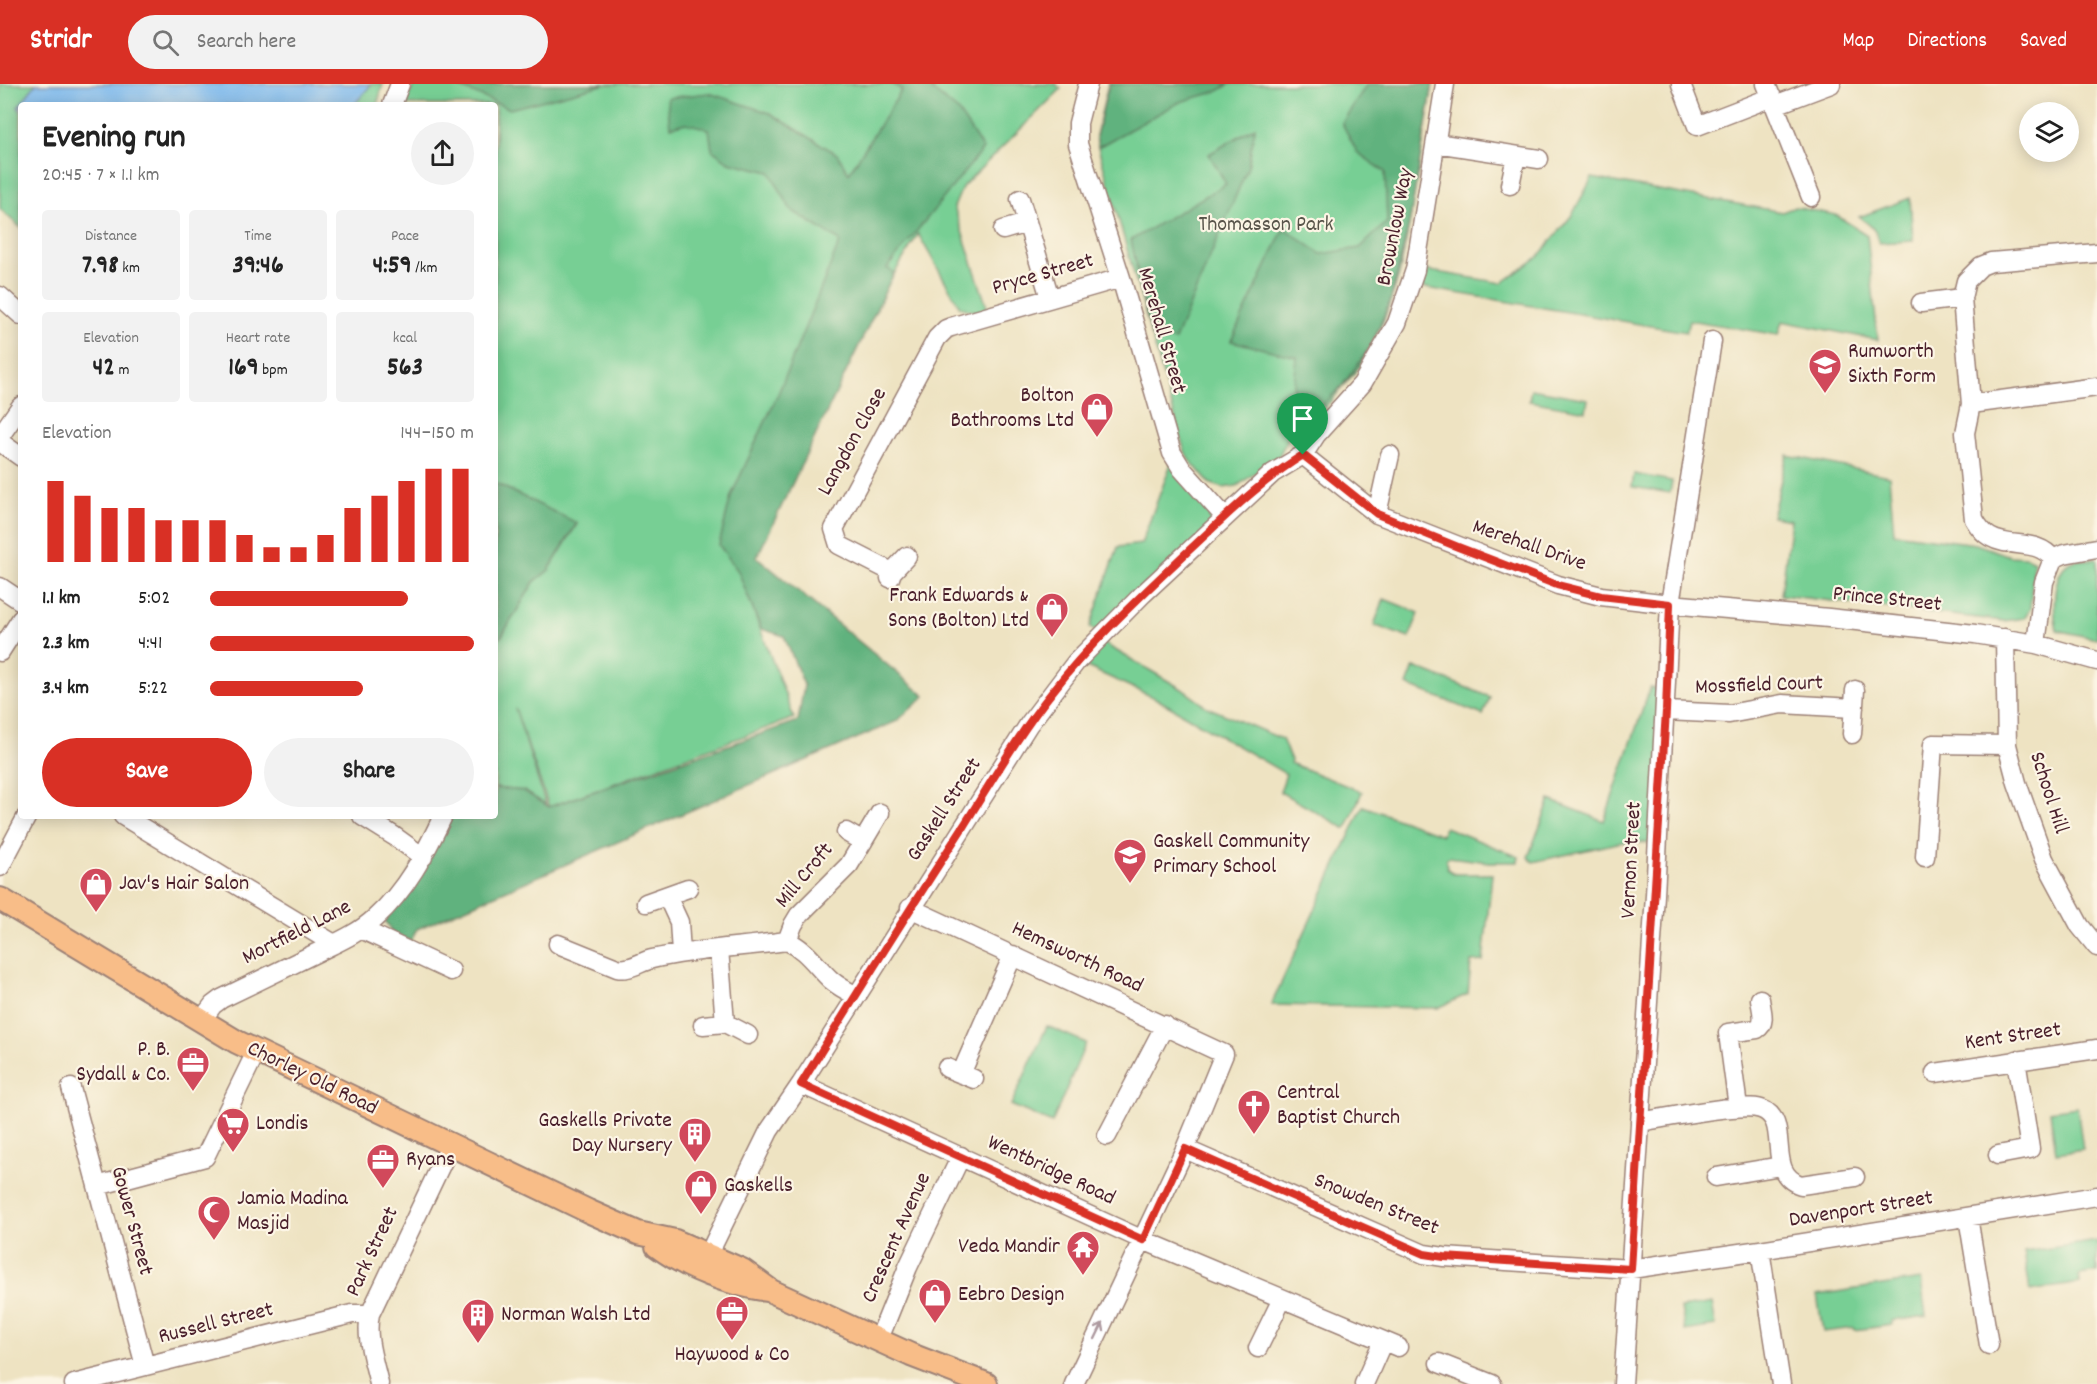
<!DOCTYPE html>
<meta charset="utf-8">
<style>
:root{--surface:#fff;--page:#f2f2f2;--text:#222;--muted:#767676;--accent:#d93025}
body{margin:0;font-family:Dekko,sans-serif;background:var(--page);color:var(--text);height:100vh;display:flex;flex-direction:column;font-size:22px;white-space:nowrap}
*{box-sizing:border-box;margin:0}
p{font-size:20px;color:var(--muted)}
.icon{flex:none;width:33px;height:33px;fill:none;stroke:currentColor;stroke-width:2;stroke-linecap:round;stroke-linejoin:round}
.map{position:relative;flex:1;overflow:hidden}
.side{position:absolute;left:18px;top:18px;width:480px;height:717px;display:flex;flex-direction:column;background:var(--surface);border-radius:6px;box-shadow:0 3px 15px #0003}
.side>*{flex:none}
.controls{position:absolute;left:2019px;top:18px;display:grid;gap:12px}
.controls a{display:grid;place-items:center;width:60px;height:60px;border-radius:50%;background:var(--surface);box-shadow:0 3px 15px #0003;font-size:30px}
.pin{position:absolute;display:grid;place-items:center;width:51px;height:51px;color:#fff;margin:-62px -26px;border-radius:50% 50% 50% 0;rotate:-45deg;box-shadow:0 0 6px #0007}
.pin .icon{rotate:45deg}
.round{display:grid;place-items:center;flex:none;width:63px;height:63px;border-radius:32px;background:var(--page)}
.head{display:flex;align-items:center;justify-content:space-between;height:102px;padding:0 24px}
h1{font-size:33px;font-weight:700;line-height:45px}
.stats{display:grid;grid-template-columns:repeat(3,1fr);gap:9px;height:102px;padding:6px 24px}
.stats div{display:grid;align-content:center;border-radius:6px;background:var(--page);text-align:center}
.stats b{font-size:26px;font-weight:700}
.stats small{font-size:16px;font-weight:400}
.stats p{font-size:16px}
.chart{height:168px;padding:12px 24px}
.chart p{display:flex;justify-content:space-between}
.chart svg{width:100%;height:108px;margin-top:6px;stroke:var(--accent);stroke-width:6}
.cta{display:flex;gap:12px;margin-top:auto;padding:12px 24px}
.cta a{flex:1;height:69px;border-radius:36px;background:var(--accent);color:#fff;font-size:24px;font-weight:700;line-height:69px;text-align:center}
.cta a+a{background:var(--page);color:var(--text)}
ul{padding:0 24px;list-style:none;font-size:20px}
li{display:grid;grid-template-columns:96px 72px 1fr;align-items:center;height:45px}
li i{height:15px;border-radius:8px;background:var(--accent)}
header{display:flex;align-items:center;gap:36px;box-sizing:border-box;height:84px;padding:0 30px;background:var(--accent);color:#fff}
header strong{font-size:28px}
nav{display:flex;gap:33px;margin-inline-start:auto;font-size:21px}
.search{width:420px;height:54px;background:var(--page);display:flex;align-items:center;gap:15px;box-sizing:border-box;padding:0 21px;border-radius:33px;color:var(--muted);font-size:22px}
.map>svg:first-child{display:block}
.green{fill:#77cf94;stroke:#607760;stroke-width:1.5}
.forest{fill:#61b27e;stroke:#566854;stroke-width:1.5}
.water{fill:#7ab8ed;stroke:#626c8c;stroke-width:1.5}
.lines{fill:none;stroke-linecap:round;stroke-linejoin:round}
.minor-casing{stroke:#9c8176;stroke-width:21}
.major-casing{stroke:#9c8176;stroke-width:26}
.minor{stroke:#fff;stroke-width:18}
.major{stroke:#f8bd88;stroke-width:22}
.oneway{stroke:#ae9aa0}
.route-casing{stroke:#fff;stroke-width:12}
.route{stroke:#d93025;stroke-width:8}
.labels{text-anchor:middle;dominant-baseline:central;stroke-width:4.5;stroke-linejoin:round;paint-order:stroke}
.park-label{font-size:22px;fill:#58544a;stroke:#fcf5e5}
.street-label{font-size:22px;fill:#4a1f2b;stroke:#fcf5e5}
.poi-label{font-size:22px;fill:#4a1f2b;stroke:#fcf5e5;text-anchor:start}
</style>
<header>
<strong>Stridr</strong>
<div class="search"><svg class="icon" aria-label="search" viewBox="0 0 24 24"><circle cx="10" cy="10" r="6"/><path d="M15 15l6 6"/></svg>Search here</div>
<nav><a>Map</a><a>Directions</a><a>Saved</a></nav>
</header>
<div class="map">
<svg width="2097" height="1300" viewBox="0 0 2097 1300">
<rect width="100%" height="100%" fill="#fcf5e5"/>
<filter id="ink" filterUnits="userSpaceOnUse"><feTurbulence type="fractalNoise" baseFrequency=".0167" numOctaves="2"/><feDisplacementMap in="SourceGraphic" scale="12" xChannelSelector="R" yChannelSelector="G"/><feConvolveMatrix kernelMatrix="1 2 1 2 8 2 1 2 1" color-interpolation-filters="sRGB"/></filter>
<filter id="wash" filterUnits="userSpaceOnUse"><feTurbulence type="fractalNoise" baseFrequency=".008" numOctaves="4" result="noise"/><feDisplacementMap in="SourceGraphic" scale="24" xChannelSelector="R" yChannelSelector="G"/><feGaussianBlur stdDeviation="1.35" result="paint"/><feColorMatrix in="noise" values="0 0 0 0 0 0 0 0 0 0 0 0 0 0 0 0 0 1.4 0 .05"/><feComposite in="paint" operator="in"/></filter>
<g filter="url(#wash)">
<rect width="100%" height="100%" fill="#eee3c2"/>
<path class="green" d="M0 0H36L18 23 21 27V144L0 125Z
M369 0H383L377 21H354L370 2Z
M414 0H1056L1061 5 963 102 954 123 990 232 960 223 918 150 857 252 738 486 794 634 549 723 515 624 546 721 524 707 495 704V555L501 553 534 498 549 486 577 440 495 399V21H405Z
M1108 0H1433L1409 141 1399 191 1384 236 1360 282 1330 318 1299 347 1288 354 1279 372 1237 402 1223 404 1209 399 1188 374 1184 365 1098 63 1096 52Z
M1592 94 1782 128 1795 123 1836 131 1867 151 1878 256 1782 237 1778 251 1689 236 1686 248 1420 203 1425 186 1502 199 1538 173 1572 131Z
M1910 114 1913 157 1879 159C1877 146 1869 140 1859 133Z
M1531 305 1588 315 1586 327 1529 317Z
M1787 371 1889 392 1894 449 1976 460 2010 472 2026 473 2034 477 2030 525 2024 534 2004 537 1781 511 1791 436 1772 433Z
M1174 372 1225 433 1102 552 1090 543 1118 463 1141 460Z
M1634 390 1672 397 1670 409 1632 403Z
M2097 475V555L2057 546C2053 528 2051 484 2073 477 2080 475 2090 476 2097 475Z
M1384 515 1419 529 1409 554 1374 541Z
M1098 556 1182 605 1207 623 1282 655 1291 676 1290 679 1362 708 1346 745 1280 708 1286 690 1155 614 1076 578Z
M1414 583 1490 613 1483 631 1407 601Z
M1650 604 1666 606 1657 759 1622 758 1533 778 1528 773 1550 716 1604 737Z
M1363 722 1442 751 1445 743 1519 773 1518 778H1489L1449 773 1446 776 1447 785 1455 790H1492L1483 877 1471 878 1468 910 1438 924 1271 921Z
M1047 942 1086 959 1052 1039 1011 1021Z
M2077 1023 2083 1065 2056 1069 2050 1027Z
M2097 1157V1188L2079 1191 2080 1199 2030 1207 2024 1168Z
M1921 1195 1926 1232 1892 1237V1241L1855 1246 1854 1244 1823 1248 1817 1211Z
M1712 1219 1716 1242 1685 1247 1681 1224Z"/>
<path class="forest" d="M452 0H606L510 25Z
M892 0H941L932 6 958 27 983 65 887 184 894 189 757 473 925 612 897 637 417 845 411 857 392 849 382 832 445 732H495V704L524 707 549 723 798 637 804 601 784 552 761 545 738 487 719 461 731 412 778 310 840 157 791 126 770 88 729 78 712 66 709 45 686 39 670 43 667 14 709 9 770 29 837 70 849 89 902 6Z
M1109 0H1230L1218 7 1180 18 1098 63 1096 52Z
M1367 0H1433L1409 141 1391 215 1371 262 1343 301 1288 354 1297 273 1231 257 1284 144 1321 170 1360 164 1387 138 1385 88 1357 68 1342 39Z
M1255 43 1248 83 1175 256 1151 253 1131 156 1226 100 1209 70Z
M495 399 577 439 549 486 534 498 501 553 495 554Z"/>
<path class="water" d="M36 0H369L370 2 354 21H21V27L18 23Z"/>
</g>
<g filter="url(#ink)">
<g class="lines">
<defs>
<path id="minor" d="M1088 0 1078 39V60L1121 194 1172 369 1182 385 1225 433
M1681 0 1697 42 1772 13
M1766 0 1811 113
M392 21 400 0
M1775 21 1831 0
M1436 59 1539 75
M1510 101 1516 72
M1020 115 1050 214
M1003 146 1027 139
M0 212 21 231
M1921 219 1962 214
M1971 320 2097 303
M0 352 21 322
M0 358 21 373
M1303 371 1377 430 1558 501 1601 512 1670 520 1829 534 1975 550 2036 560 2097 577
M1377 430 1390 371
M2053 475C2037 454 2011 465 1990 453 1983 449 1978 442 1974 435L1965 349 1971 320 1962 214 1966 197 1981 182 1991 178 2097 169
M892 488 839 461 834 445 937 254 946 245 951 243 1121 194
M890 494 892 488 907 472
M0 503 21 517
M2005 554 2007 661 2017 699 2044 775 2080 842 2097 863
M2036 560 2044 498 2053 475 2064 470 2097 464
M0 568 21 535
M1666 627 1729 630 1782 620 1854 624
M1852 650 1855 606
M123 732 334 860
M362 732 394 752 423 773
M846 748 863 758
M1925 773 1933 660 2007 661
M0 783 27 732
M667 812 679 838 681 869
M646 819 688 804
M910 824 1224 970 1185 1065 1074 1300
M361 845 451 887
M787 857 793 841 799 831 849 781 880 729
M558 860 617 884C629 887 640 878 652 875 697 865 742 863 787 857 806 865 816 882 831 896 838 902 847 907 855 911
M719 865 725 939
M201 937 213 921 221 915C254 899 287 883 320 867 338 858 359 849 375 834 406 806 425 770 443 732
M703 941 725 939 748 951
M947 984 974 995
M1935 989 2097 965
M961 990 1013 871
M801 1000 1143 1156 1398 1263
M71 1004 145 1282
M1738 1023 1728 949 1757 945C1767 939 1761 925 1760 915
M1640 1038C1665 1034 1741 1018 1761 1025 1793 1036 1763 1089 1801 1101L1855 1093
M1107 1052 1165 941
M1185 1065 1424 1170 1444 1173 1631 1185 1760 1166 2097 1112
M1998 1071 2030 1065 2016 976
M1716 1093 1781 1082
M97 1102 205 1073 256 968
M1968 1133 1989 1261
M1760 1166 1781 1300
M711 1183 710 1172 714 1159 769 1047 801 1000 1029 640 1076 578 1143 510 1273 389 1303 371 1316 351 1362 300 1397 239 1415 186 1445 0
M879 1255 908 1183 961 1072
M1258 1264 1282 1215
M1439 1279 1492 1300
M74 1300 352 1230H370
M379 1300C374 1277 365 1254 370 1230L450 1062
M1364 1300 1383 1257
M1623 1300 1655 811 1670 520 1712 257"/>
<path id="major" d="M0 815 237 958 588 1127 638 1149 675 1157 742 1186 771 1207 911 1271 986 1300
M657 1162C688 1185 728 1200 767 1206"/>
</defs>
<use href="#minor" class="minor-casing"/>
<use href="#major" class="major-casing"/>
<use href="#minor" class="minor"/>
<use href="#major" class="major"/>
</g>
<defs><path id="oneway-shaft" d="M-6 0H5M1.5-3L5.5 0L1.5 3" fill="none" stroke-width="1.6" stroke-linecap="round" stroke-linejoin="round" transform="scale(1.5)"/></defs>
<use class="oneway" href="#oneway-shaft" transform="translate(1099 1247) rotate(-64)"/>
</g>
<g class="lines" filter="url(#ink)">
<defs>
<path id="route" d="M1303 371 1377 430 1458 463 1557 501 1601 512 1670 520 1666 627 1631 1185 1444 1173 1424 1170 1185 1065 1143 1156 801 1000C854 914 908 828 963 743 992 697 1019 649 1053 607 1092 557 1140 513 1185 470 1223 435 1259 398 1303 371Z"/>
</defs>
<use href="#route" class="route-casing"/>
<use href="#route" class="route"/>
</g>
<defs>
<symbol id="university-pin" viewBox="-11 -11 22 30"><path d="M0 17L-7.5 6A9.5 9.5 0 1 1 7.5 6Z" fill="#d1495b" stroke="#fcf5e5"/><path d="M0-5L7-2L0 1L-7-2ZM-4 1L0 2.5L4 1V4Q0 6-4 4Z" fill="#fff"/></symbol>
<symbol id="shop-pin" viewBox="-11 -11 22 30"><path d="M0 17L-7.5 6A9.5 9.5 0 1 1 7.5 6Z" fill="#d1495b" stroke="#fcf5e5"/><path d="M-5-2.5h2.3a2.7 3.5 0 0 1 5.4 0H5L5.5 6h-11ZM-1.5-2.5h3a1.5 2.3 0 0 0-3 0Z" fill="#fff"/></symbol>
<symbol id="school-pin" viewBox="-11 -11 22 30"><path d="M0 17L-7.5 6A9.5 9.5 0 1 1 7.5 6Z" fill="#d1495b" stroke="#fcf5e5"/><path d="M0-5L7-2L0 1L-7-2ZM-4 1L0 2.5L4 1V4Q0 6-4 4Z" fill="#fff"/></symbol>
<symbol id="office-pin" viewBox="-11 -11 22 30"><path d="M0 17L-7.5 6A9.5 9.5 0 1 1 7.5 6Z" fill="#d1495b" stroke="#fcf5e5"/><path d="M-6-3h4V-5.5h4V-3h4V5H-6ZM-1-4.5V-3h2v-1.5ZM-6 0V1H6V0Z" fill="#fff"/></symbol>
<symbol id="church-pin" viewBox="-11 -11 22 30"><path d="M0 17L-7.5 6A9.5 9.5 0 1 1 7.5 6Z" fill="#d1495b" stroke="#fcf5e5"/><path d="M-1.2-6h2.4v3.5h3.3v2.4h-3.3V6h-2.4V-.1h-3.3v-2.4h3.3Z" fill="#fff"/></symbol>
<symbol id="supermarket-pin" viewBox="-11 -11 22 30"><path d="M0 17L-7.5 6A9.5 9.5 0 1 1 7.5 6Z" fill="#d1495b" stroke="#fcf5e5"/><path d="M-6-5.5h2.5l.6 2H6L4.5 2H-2.5L-4.4-4H-6ZM-1.5 3.2a1.3 1.3 0 1 0 .1 0ZM3 3.2a1.3 1.3 0 1 0 .1 0Z" fill="#fff"/></symbol>
<symbol id="building-pin" viewBox="-11 -11 22 30"><path d="M0 17L-7.5 6A9.5 9.5 0 1 1 7.5 6Z" fill="#d1495b" stroke="#fcf5e5"/><path d="M-4-6H4V6H1V3H-1V6H-4ZM-2.5-4.3h1.7v1.8h-1.7ZM.8-4.3h1.7v1.8H.8ZM-2.5-1h1.7V.8h-1.7ZM.8-1h1.7V.8H.8Z" fill="#fff"/></symbol>
<symbol id="mosque-pin" viewBox="-11 -11 22 30"><path d="M0 17L-7.5 6A9.5 9.5 0 1 1 7.5 6Z" fill="#d1495b" stroke="#fcf5e5"/><path d="M3.5-4.9A6 6 0 1 0 3.5 4.9A5 5 0 1 1 3.5-4.9Z" fill="#fff"/></symbol>
<symbol id="temple-pin" viewBox="-11 -11 22 30"><path d="M0 17L-7.5 6A9.5 9.5 0 1 1 7.5 6Z" fill="#d1495b" stroke="#fcf5e5"/><path d="M0-6L5-2H3V0L6.5 2.5H4V6H1.5V3h-3V6H-4V2.5H-6.5L-3 0V-2H-5Z" fill="#fff"/></symbol>
</defs>
<g fill-rule="evenodd">
<use href="#university-pin" x="1806" y="262" width="38" height="52"/>
<use href="#shop-pin" x="1078" y="306" width="38" height="52"/>
<use href="#shop-pin" x="1033" y="506" width="38" height="52"/>
<use href="#school-pin" x="1111" y="752" width="38" height="52"/>
<use href="#shop-pin" x="77" y="781" width="38" height="52"/>
<use href="#office-pin" x="174" y="960" width="38" height="52"/>
<use href="#church-pin" x="1235" y="1003" width="38" height="52"/>
<use href="#supermarket-pin" x="214" y="1021" width="38" height="52"/>
<use href="#building-pin" x="676" y="1031" width="38" height="52"/>
<use href="#office-pin" x="364" y="1057" width="38" height="52"/>
<use href="#shop-pin" x="682" y="1083" width="38" height="52"/>
<use href="#mosque-pin" x="195" y="1109" width="38" height="52"/>
<use href="#temple-pin" x="1064" y="1144" width="38" height="52"/>
<use href="#shop-pin" x="916" y="1192" width="38" height="52"/>
<use href="#office-pin" x="713" y="1209" width="38" height="52"/>
<use href="#building-pin" x="459" y="1212" width="38" height="52"/>
</g>
<g class="labels">
<g class="park-label">
<text x="1266" y="141">Thomasson Park</text>
</g>
<g class="street-label">
<text transform="translate(1396 143) rotate(-79)">Brownlow Way</text>
<text transform="translate(1043 191) rotate(-16)">Pryce Street</text>
<text transform="translate(1161 247) rotate(74)">Merehall Street</text>
<text transform="translate(853 358) rotate(-61)">Langdon Close</text>
<text transform="translate(1529 462) rotate(19)">Merehall Drive</text>
<text transform="translate(1887 516) rotate(6)">Prince Street</text>
<text transform="translate(1759 602) rotate(-2)">Mossfield Court</text>
<text transform="translate(2048 709) rotate(72)">School Hill</text>
<text transform="translate(945 726) rotate(-57)">Gaskell Street</text>
<text transform="translate(1632 776) rotate(-87)">Vernon Street</text>
<text transform="translate(805 792) rotate(-50)">Mill Croft</text>
<text transform="translate(297 849) rotate(-27)">Mortfield Lane</text>
<text transform="translate(1077 874) rotate(25)">Hemsworth Road</text>
<text transform="translate(2013 953) rotate(-8)">Kent Street</text>
<text transform="translate(312 995) rotate(26)">Chorley Old Road</text>
<text transform="translate(1051 1087) rotate(25)">Wentbridge Road</text>
<text transform="translate(1376 1121) rotate(22)">Snowden Street</text>
<text transform="translate(1861 1126) rotate(-9)">Davenport Street</text>
<text transform="translate(131 1137) rotate(75)">Gower Street</text>
<text transform="translate(897 1154) rotate(-66)">Crescent Avenue</text>
<text transform="translate(373 1168) rotate(-65)">Park Street</text>
<text transform="translate(216 1240) rotate(-14)">Russell Street</text>
</g>
<g class="poi-label">
<text x="1848" y="268">Rumworth<tspan x="1848" dy="25">Sixth Form</tspan></text>
<text x="1074" y="312" text-anchor="end">Bolton<tspan x="1074" dy="25">Bathrooms Ltd</tspan></text>
<text x="1029" y="512" text-anchor="end">Frank Edwards &amp;<tspan x="1029" dy="25">Sons (Bolton) Ltd</tspan></text>
<text x="1153" y="758">Gaskell Community<tspan x="1153" dy="25">Primary School</tspan></text>
<text x="119" y="800">Jav's Hair Salon</text>
<text x="170" y="966" text-anchor="end">P. B.<tspan x="170" dy="25">Sydall &amp; Co.</tspan></text>
<text x="1277" y="1009">Central<tspan x="1277" dy="25">Baptist Church</tspan></text>
<text x="672" y="1037" text-anchor="end">Gaskells Private<tspan x="672" dy="25">Day Nursery</tspan></text>
<text x="256" y="1040">Londis</text>
<text x="406" y="1076">Ryans</text>
<text x="724" y="1102">Gaskells</text>
<text x="237" y="1115">Jamia Madina<tspan x="237" dy="25">Masjid</tspan></text>
<text x="1060" y="1163" text-anchor="end">Veda Mandir</text>
<text x="958" y="1211">Eebro Design</text>
<text x="501" y="1231">Norman Walsh Ltd</text>
<text x="732" y="1271" text-anchor="middle">Haywood &amp; Co</text>
</g>
</g>
</svg>
<div class="controls">
<a><svg class="icon" aria-label="layers" viewBox="0 0 24 24"><path d="M12 4l9 5-9 5-9-5zM3 14l9 5 9-5"/></svg></a>
</div>
<div class="pin" style="left:1303px;top:371px;background:#1e9e55"><svg class="icon" aria-label="arrive" viewBox="0 0 24 24"><path d="M6 21V4h12l-3 4 3 4H6"/></svg></div>
<section class="side">
<div class="head"><div><h1>Evening run</h1><p>20:45 · 7 × 1.1 km</p></div><a class="round"><svg class="icon" aria-label="share" viewBox="0 0 24 24"><path d="M12 15V3M7 8l5-5 5 5M5 13v7h14v-7"/></svg></a></div>
<div class="stats">
<div><p>Distance</p><b>7.98<small> km</small></b></div>
<div><p>Time</p><b>39:46</b></div>
<div><p>Pace</p><b>4:59<small> /km</small></b></div>
</div>
<div class="stats">
<div><p>Elevation</p><b>42<small> m</small></b></div>
<div><p>Heart rate</p><b>169<small> bpm</small></b></div>
<div><p>kcal</p><b>563</b></div>
</div>
<div class="chart"><p><span>Elevation</span>144–150 m</p>
<svg viewBox="0 0 160 44" preserveAspectRatio="none"><path d="M5 44V11M15 44V17M25 44V22M35 44V22M45 44V27M55 44V27M65 44V27M75 44V33M85 44V38M95 44V38M105 44V33M115 44V22M125 44V17M135 44V11M145 44V6M155 44V6"/></svg>
</div>
<ul>
<li><b>1.1 km</b>5:02<i style="width:75%"></i></li>
<li><b>2.3 km</b>4:41<i style="width:100%"></i></li>
<li><b>3.4 km</b>5:22<i style="width:58%"></i></li>
</ul>
<div class="cta"><a>Save</a><a>Share</a></div>
</section>
</div>
